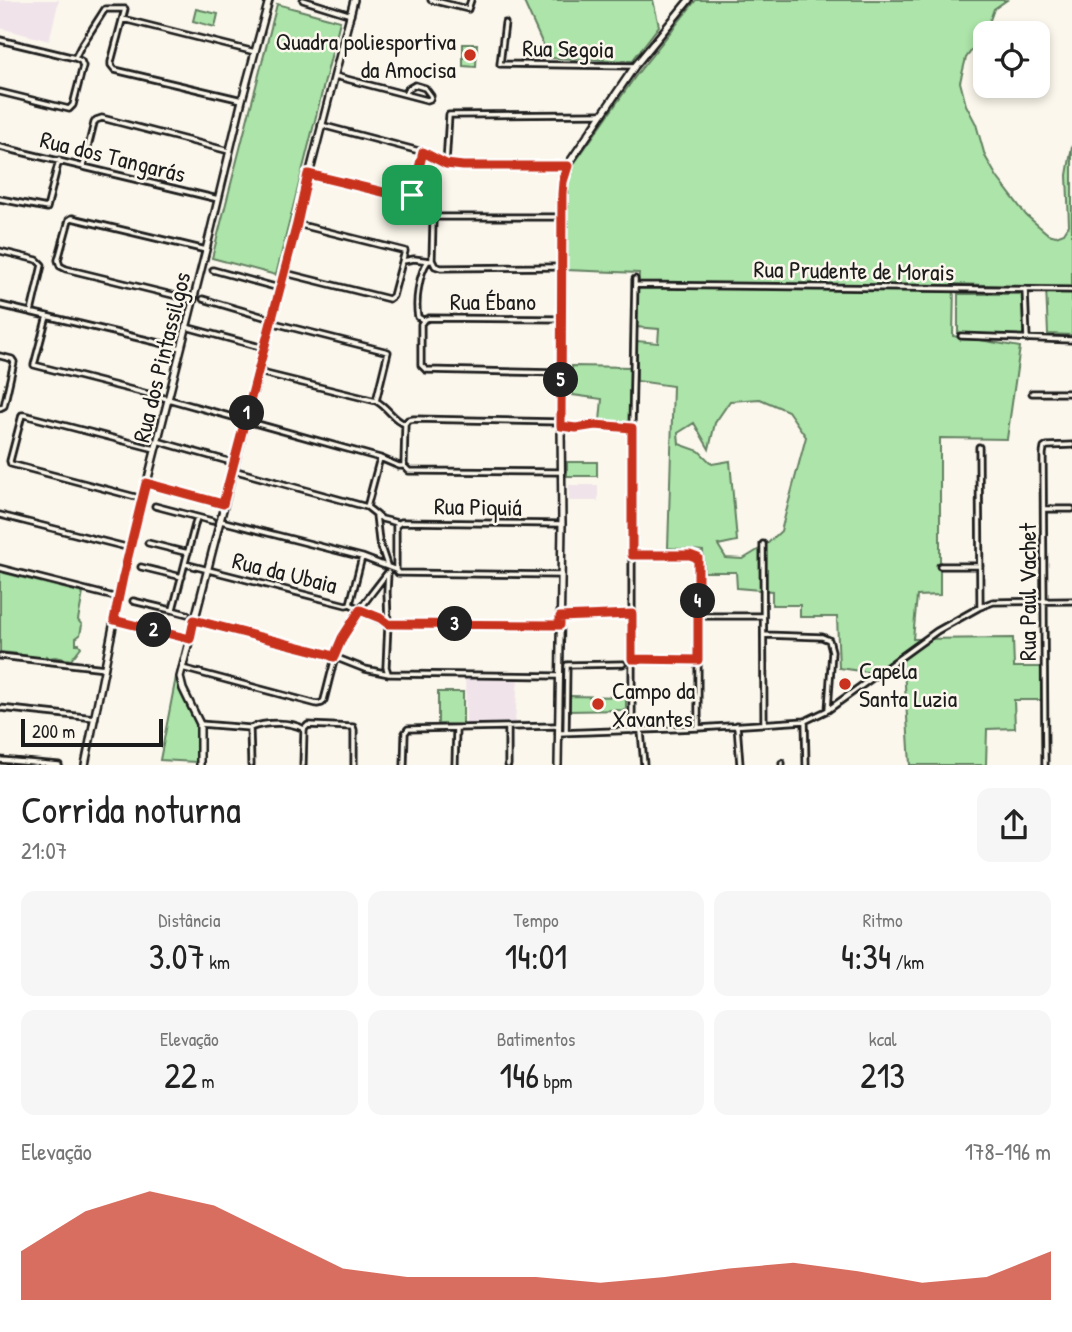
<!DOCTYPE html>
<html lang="pt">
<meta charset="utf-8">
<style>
:root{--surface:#fff;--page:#f6f6f6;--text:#222;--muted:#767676;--accent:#c8321e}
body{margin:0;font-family:"Patrick Hand",sans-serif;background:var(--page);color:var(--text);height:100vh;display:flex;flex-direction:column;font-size:26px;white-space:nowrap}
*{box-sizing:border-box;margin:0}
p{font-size:23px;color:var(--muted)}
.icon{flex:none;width:38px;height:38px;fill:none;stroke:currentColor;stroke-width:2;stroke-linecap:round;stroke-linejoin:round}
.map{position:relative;height:765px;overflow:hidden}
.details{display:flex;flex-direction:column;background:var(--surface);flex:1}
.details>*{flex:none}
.controls{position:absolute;left:973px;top:21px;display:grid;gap:14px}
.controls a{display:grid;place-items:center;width:77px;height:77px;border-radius:14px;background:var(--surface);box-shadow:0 4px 10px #0003;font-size:35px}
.scale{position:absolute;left:21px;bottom:18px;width:142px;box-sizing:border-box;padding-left:7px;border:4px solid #1c1c1c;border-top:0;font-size:19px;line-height:24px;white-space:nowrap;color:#1c1c1c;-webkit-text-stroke:5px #fbf7ec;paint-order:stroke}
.pin{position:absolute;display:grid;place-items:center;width:60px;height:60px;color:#fff;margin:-30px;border-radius:14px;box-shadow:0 4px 10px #0006}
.km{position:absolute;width:35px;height:35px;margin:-18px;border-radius:50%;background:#222;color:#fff;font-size:19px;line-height:35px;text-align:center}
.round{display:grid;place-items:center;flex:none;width:74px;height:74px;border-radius:14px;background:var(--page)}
.overview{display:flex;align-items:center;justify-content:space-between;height:119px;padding:0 21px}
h1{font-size:38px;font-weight:600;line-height:52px}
.stats{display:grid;grid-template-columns:repeat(3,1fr);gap:10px;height:119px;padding:7px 21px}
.stats div{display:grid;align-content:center;border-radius:14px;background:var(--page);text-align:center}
.stats b{font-size:35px;font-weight:600}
.stats small{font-size:19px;font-weight:400}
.stats p{font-size:19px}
.chart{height:196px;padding:14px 21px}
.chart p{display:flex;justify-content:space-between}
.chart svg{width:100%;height:126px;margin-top:7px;fill:var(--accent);opacity:.7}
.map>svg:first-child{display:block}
.built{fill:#f0e4ea}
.green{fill:#ace4a9;stroke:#648062;stroke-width:2;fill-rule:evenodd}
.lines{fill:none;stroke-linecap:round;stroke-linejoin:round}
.street-casing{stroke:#1c1c1c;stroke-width:9}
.secondary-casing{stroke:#1c1c1c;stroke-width:10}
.street{stroke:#fbf7ec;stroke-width:3.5}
.secondary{stroke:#fbf7ec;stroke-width:5}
.route-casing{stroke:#fff;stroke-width:14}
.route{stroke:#c8321e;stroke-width:9}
.poi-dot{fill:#c8321e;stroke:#fbf7ec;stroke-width:2.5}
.labels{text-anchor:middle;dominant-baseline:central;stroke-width:5;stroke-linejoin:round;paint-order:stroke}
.poi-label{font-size:24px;fill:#1c1c1c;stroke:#fbf7ec;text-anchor:start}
.street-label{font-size:24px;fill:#1c1c1c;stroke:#fbf7ec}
</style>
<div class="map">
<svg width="1072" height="765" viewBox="0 0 1072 765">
<rect width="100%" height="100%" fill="#fbf7ec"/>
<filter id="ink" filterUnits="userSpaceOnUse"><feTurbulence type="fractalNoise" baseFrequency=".0143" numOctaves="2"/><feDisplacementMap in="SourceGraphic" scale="14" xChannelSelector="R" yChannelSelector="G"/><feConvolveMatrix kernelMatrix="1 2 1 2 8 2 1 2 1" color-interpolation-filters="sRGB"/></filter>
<g filter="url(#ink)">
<path class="built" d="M0 0H59L49 41 0 28Z
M569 485H598V501H569Z
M465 676 518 677 515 723 466 724Z"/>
<path class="green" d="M523 0H653L659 26 632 61 549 58Z
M696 0H1007L994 9 986 31 966 58 960 82 966 105 976 124 985 156 997 177 1026 215 1048 234 1056 236 1064 233 1069 225 1067 175 1072 146V335L1048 334 1046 287 954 284 953 336 958 337V294H1025L1027 336 963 337 1020 347 1007 439 940 438V595L917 596 913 639 1013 638 1014 667H1042V700H1014L1015 728 987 729 986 765H910L904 669 867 672 839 668 837 617H800V605H772V591L737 588 736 572H704L703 551 668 548 673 386 637 381V341L658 343 659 329 636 327 639 273 566 270 567 179 571 168 637 74ZM760 399 788 411 806 437 781 531 766 545 743 559 726 558 718 545 737 541 730 461 712 464 699 451 679 444 678 433 694 423 709 449 715 423 730 401Z
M277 4 340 21 276 275 212 258Z
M196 9 218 14 215 27 193 21Z
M463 44H477L476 67 463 66Z
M572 366 632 367 630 424 600 421 602 399 573 395Z
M567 462H597V476H567Z
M0 571H4V573L83 593 78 620 82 625 80 635 76 638V644H79L81 647 71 660 55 657 49 658 46 656 44 659 23 657 20 654 0 652Z
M176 677 178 678 197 725 196 762 160 760Z
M438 692H463V725L438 724Z
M569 696 626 697V710L569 711Z"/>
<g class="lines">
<defs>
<path id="street" d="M303 0 351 15
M431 0 468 9 471 0
M123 19 255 52
M505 23 500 64 634 66
M0 40 75 58 81 61 83 66 73 105 69 109 0 92
M75 58 80 48 105 9H125L111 62V65L115 70 242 100
M335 76 427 100 430 99 431 96 425 88 415 85 408 89 406 93
M321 125 423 152 446 164 463 166H567
M0 147 218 199
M446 164 449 115 603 114
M83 167 94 123 96 120 102 118 229 151
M309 174 408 198 412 195 423 152
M0 199 47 208 59 160
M0 251 37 260 42 265 31 312
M403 261 414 259 430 261
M562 267 441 268 435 266 432 260 433 221 436 217H563
M213 270 279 288
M285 273 389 299 393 296 405 251 297 224
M635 285 1072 290
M1025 289 1027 339
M203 299 271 319
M193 300 66 269 60 266 58 260 69 220 72 218 206 250
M0 305 181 348
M47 316 34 365 168 399 380 458 399 466H404
M423 320 418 317C415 302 419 273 428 261
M424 320 421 324V365L426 370 561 373
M424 320 429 318 561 319
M270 322 388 352 376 401
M186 327 264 348
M961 336 1072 340
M0 356 12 359 14 362 4 406 0 408
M258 372 376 401C388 407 393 420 405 424
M1032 393H1072
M405 424 404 466 409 471 561 472
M405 424 408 420 414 419 561 422
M561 426 576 428 595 425 632 427
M157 441 235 463
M979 447 980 607
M233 470 367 507 382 519 398 523
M148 483 223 504
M143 499 11 464 10 461 22 415H24L155 449
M155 506 212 521
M367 507 380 458
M1044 509H1072
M0 515 130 548
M376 515 379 541 387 565
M221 521 362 557 396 570
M148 543 188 553
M763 544 764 723
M633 555H690L698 558V728
M185 564 346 605 350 604 388 624 560 625
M940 566H980
M141 567 182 577
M0 568 118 598
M560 575 398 573 396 570V526L401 522 562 524
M133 601 171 610 173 609 197 517
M350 604 362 557
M172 610 187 614
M560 616 631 614
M699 616H763
M114 620 190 639
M194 620 327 654 365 669 389 674 558 676
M765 635 822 637 829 640 832 651 828 710
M0 656 105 668
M632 659 698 660
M568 665 623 664
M182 668 317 704 322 703 324 700C330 678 334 656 343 636 355 613 373 592 388 572
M388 673 386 667 388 624 387 592 388 573
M0 708 95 718
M805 721 806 765
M200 724 250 728 251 765
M737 725 740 765
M250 728C265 722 290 721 304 729
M632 731V427L635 279
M641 731 644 765
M558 733 698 728 805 721 828 710 937 631 980 607 993 602 1072 601
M566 733 567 665
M0 760 59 765
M782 763V765
M303 765 304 729 308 725 353 727 354 730V765
M404 765 405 733 408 729 557 726
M455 765 456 729
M508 765V729
M1045 765 1043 454 1044 448 1047 446 1072 445"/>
<path id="secondary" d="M85 765 123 577 206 250 242 100 269 0
M200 765V724L183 689 180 677 354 0
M558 765 562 524 561 426 563 182 567 166 635 66 689 0"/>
</defs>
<use href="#street" class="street-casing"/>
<use href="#secondary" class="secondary-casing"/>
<use href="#street" class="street"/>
<use href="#secondary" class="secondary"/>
</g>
</g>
<g class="lines" filter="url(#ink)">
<defs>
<path id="route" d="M423 152 446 164 463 166H568L563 182 562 194 561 426 576 428 595 425 632 428V555H690L698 558V660L632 659V614L560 617V625L388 624 380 618 360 610 342 638 334 657 327 654 194 620 190 639 114 620 123 577 146 483 223 504 297 224 308 174 408 198 412 195Z"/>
</defs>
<use href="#route" class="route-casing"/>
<use href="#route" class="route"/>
</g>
<g class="poi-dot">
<circle cx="470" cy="55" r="7"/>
<circle cx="845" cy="684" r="7"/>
<circle cx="598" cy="704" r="7"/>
</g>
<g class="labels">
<g class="poi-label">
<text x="456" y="41" text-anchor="end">Quadra poliesportiva<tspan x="456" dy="28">da Amocisa</tspan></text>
<text x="859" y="670">Capela<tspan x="859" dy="28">Santa Luzia</tspan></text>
<text x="612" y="690">Campo da<tspan x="612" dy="28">Xavantes</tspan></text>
</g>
<g class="street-label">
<text transform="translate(568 48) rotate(1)">Rua Segoia</text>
<text transform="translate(113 156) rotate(14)">Rua dos Tangarás</text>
<text transform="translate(854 270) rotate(1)">Rua Prudente de Morais</text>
<text x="493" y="301">Rua Ébano</text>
<text transform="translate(161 357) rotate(-76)">Rua dos Pintassilgos</text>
<text transform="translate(478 506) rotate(1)">Rua Piquiá</text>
<text transform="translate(285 572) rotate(14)">Rua da Ubaia</text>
<text transform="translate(1027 592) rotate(-90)">Rua Paul Vachet</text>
</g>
</g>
</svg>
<div class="controls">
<a><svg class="icon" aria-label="locate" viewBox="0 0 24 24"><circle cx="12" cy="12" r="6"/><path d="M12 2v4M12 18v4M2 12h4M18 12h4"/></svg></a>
</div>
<div class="scale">200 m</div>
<div class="pin" style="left:412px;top:195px;background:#1e9e55"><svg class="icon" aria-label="arrive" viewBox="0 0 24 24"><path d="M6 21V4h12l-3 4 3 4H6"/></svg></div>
<b class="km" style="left:247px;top:413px">1</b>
<b class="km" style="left:154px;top:630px">2</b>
<b class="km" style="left:455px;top:624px">3</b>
<b class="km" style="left:698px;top:601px">4</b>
<b class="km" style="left:561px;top:380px">5</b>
</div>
<section class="details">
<div class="overview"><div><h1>Corrida noturna</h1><p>21:07</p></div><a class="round"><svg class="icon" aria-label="share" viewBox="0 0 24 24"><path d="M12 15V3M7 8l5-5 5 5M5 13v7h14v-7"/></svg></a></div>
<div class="stats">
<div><p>Distância</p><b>3.07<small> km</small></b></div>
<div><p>Tempo</p><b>14:01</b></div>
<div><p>Ritmo</p><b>4:34<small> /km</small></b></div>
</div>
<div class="stats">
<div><p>Elevação</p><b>22<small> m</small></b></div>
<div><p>Batimentos</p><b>146<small> bpm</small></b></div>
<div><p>kcal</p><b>213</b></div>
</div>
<div class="chart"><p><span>Elevação</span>178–196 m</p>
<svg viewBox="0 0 160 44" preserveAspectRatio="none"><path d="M0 44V27L10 13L20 6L30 11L40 22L50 33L60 36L70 36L80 36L90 38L100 36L110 33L120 31L130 34L140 38L150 36L160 27V44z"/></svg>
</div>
</section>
